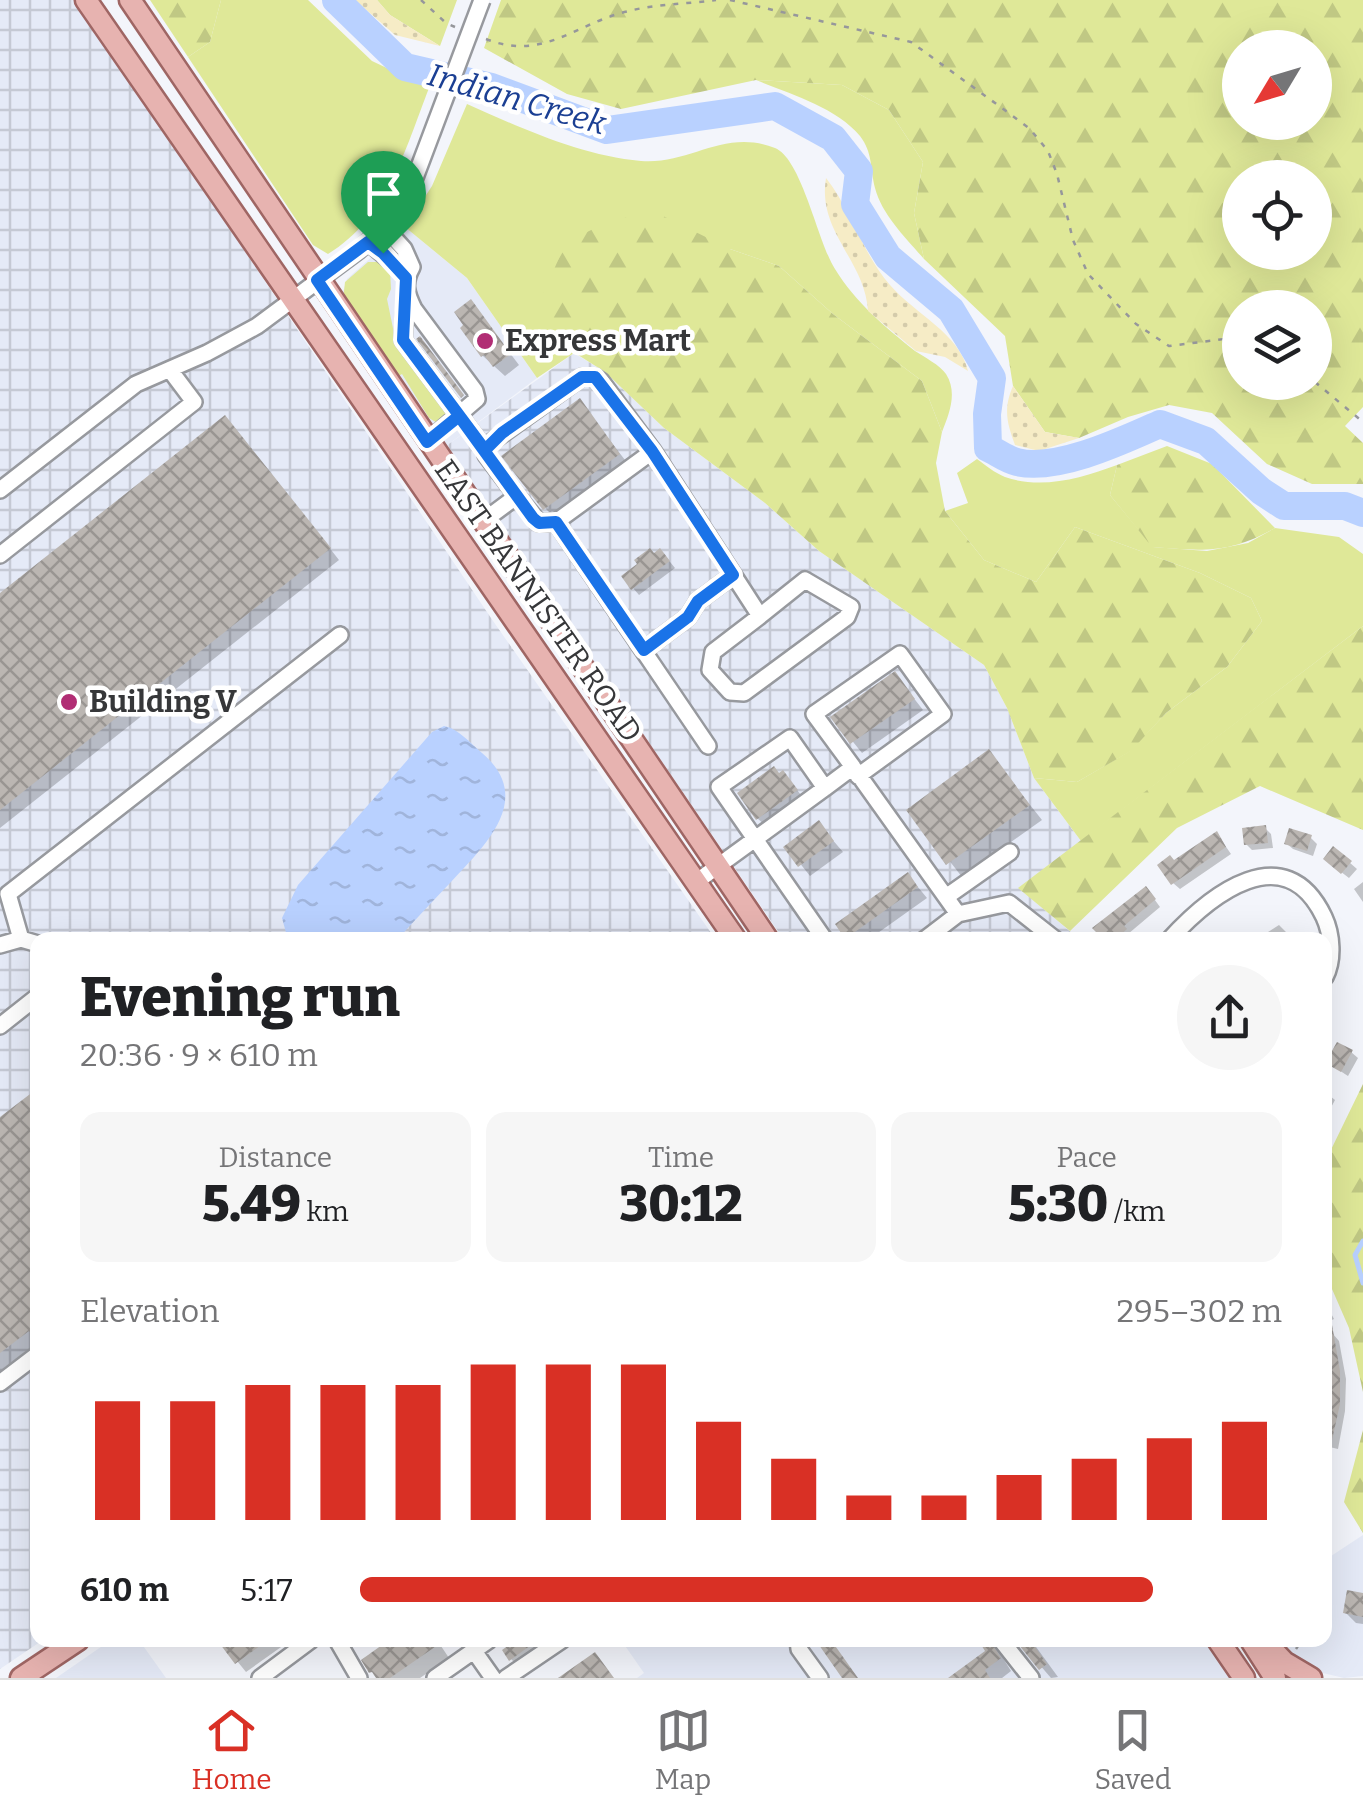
<!DOCTYPE html>
<meta charset="utf-8">
<style>
:root{--surface:#fff;--page:#f6f6f6;--text:#202124;--muted:#757577;--line:#e0e0e0;--accent:#d93025}
body{margin:0;font-family:Bitter,serif;background:var(--page);color:var(--text);height:100vh;display:flex;flex-direction:column;font-size:38px;white-space:nowrap}
*{box-sizing:border-box;margin:0}
p{font-size:32px;color:var(--muted)}
.icon{flex:none;width:55px;height:55px;fill:none;stroke:currentColor;stroke-width:2;stroke-linecap:round;stroke-linejoin:round}
.map{position:relative;flex:1;overflow:hidden}
.side{position:absolute;left:30px;top:932px;width:1302px;height:715px;display:flex;flex-direction:column;background:var(--surface);border-radius:20px;box-shadow:0 10px 40px #0002}
.side>*{flex:none}
.needle{width:65px;rotate:232deg}
.fabs{position:absolute;left:1222px;top:30px;display:grid;gap:20px}
.fabs a{display:grid;place-items:center;width:110px;height:110px;border-radius:50%;background:var(--surface);box-shadow:0 10px 40px #0002;font-size:50px}
.pin{position:absolute;display:grid;place-items:center;width:85px;height:85px;color:#fff;margin:-102px -42px;border-radius:50% 50% 50% 0;rotate:-45deg;box-shadow:0 0 10px #0007}
.pin .icon{rotate:45deg}
.round{display:grid;place-items:center;flex:none;width:105px;height:105px;border-radius:52px;background:var(--page)}
.overview{display:flex;align-items:center;justify-content:space-between;height:170px;padding:0 50px}
h1{font-size:55px;font-weight:800;line-height:75px}
.stats{display:grid;grid-template-columns:repeat(3,1fr);gap:15px;height:170px;padding:10px 50px}
.stats div{display:grid;align-content:center;border-radius:20px;background:var(--page);text-align:center}
.stats b{font-size:50px;font-weight:800}
.stats small{font-size:28px;font-weight:400}
.stats p{font-size:28px}
.chart{height:280px;padding:20px 50px}
.chart p{display:flex;justify-content:space-between}
.chart svg{width:100%;height:180px;margin-top:10px;stroke:var(--accent);stroke-width:6}
ul{padding:0 50px;list-style:none;font-size:32px}
li{display:grid;grid-template-columns:160px 120px 1fr;align-items:center;height:75px}
li i{height:25px;border-radius:12px;background:var(--accent)}
.tab-bar{display:flex;justify-content:space-around;align-items:center;height:140px;border-top:2px solid var(--line);background:var(--surface);font-size:28px;color:var(--muted)}
.tab-bar a{display:grid;justify-items:center;gap:5px}
.tab-bar .active{color:var(--accent)}
.map>svg:first-child{display:block}
.built{fill:#e5eaf7}
.industrial{fill:url(#industrial-grid)}
.grass{fill:#dfe898}
.forest{fill:url(#forest-firs);fill-rule:evenodd}
.sand{fill:url(#sand-dots)}
.water{fill:url(#water-ripples)}
.shadow{fill:#0003}
.lines{fill:none;stroke-linecap:round;stroke-linejoin:round}
.stream{stroke:#b9d1ff;stroke-width:5}
.river{stroke:#b9d1ff;stroke-width:28}
.building{fill:url(#building-cross-hatch)}
.minor-casing{stroke:#97999e;stroke-width:20}
.major-casing{stroke:#9f6664;stroke-width:25}
.path{stroke:#96979b;stroke-width:2.5;stroke-dasharray:5 8;stroke-linecap:butt}
.minor{stroke:#fff;stroke-width:15}
.major{stroke:#e7b3b0;stroke-width:20}
.minor-bridge-casing{stroke:#97999e;stroke-width:20;stroke-linecap:butt}
.minor-bridge{stroke:#fff;stroke-width:15}
.route-casing{stroke:#fff;stroke-width:20}
.route{stroke:#1a73e8;stroke-width:12}
.poi-dot{fill:#b12d74;stroke:#fff;stroke-width:4}
.labels{text-anchor:middle;dominant-baseline:central;stroke-width:9;stroke-linejoin:round;paint-order:stroke}
.poi-label{font-size:30px;font-weight:bold;fill:#363739;stroke:#fff;text-anchor:start}
.street-label{font-size:30px;fill:#363739;stroke:#fff}
.water-label{font-size:32px;font-style:italic;fill:#1b3f93;stroke:#fff}
</style>
<div class="map">
<svg width="1363" height="1678" viewBox="0 0 1363 1678">
<defs>
<pattern id="industrial-grid" width="8" height="8" patternUnits="userSpaceOnUse" patternTransform="scale(2.5)"><rect width="8" height="8" fill="#e5eaf7"/><path d="M0 4h8M4 0v8" fill="none" stroke="#c5c9d4"/></pattern>
<pattern id="forest-firs" width="22" height="20" patternUnits="userSpaceOnUse" patternTransform="scale(2.5)"><rect width="22" height="20" fill="#dfe898"/><path d="M5 1l3.5 6h-7zM16 11l3.5 6h-7z" fill="#c0c884"/></pattern>
<pattern id="sand-dots" width="8" height="8" patternUnits="userSpaceOnUse" patternTransform="scale(2.5)"><rect width="8" height="8" fill="#f6ecc6"/><path d="M2 2h.1M6 6h.1" fill="none" stroke="#d4cbab" stroke-width="1.8" stroke-linecap="round"/></pattern>
<pattern id="water-ripples" width="26" height="14" patternUnits="userSpaceOnUse" patternTransform="scale(2.5)"><rect width="26" height="14" fill="#b9d1ff"/><path d="M2 4q2-2 4 0t4 0M15 11q2-2 4 0t4 0" fill="none" stroke="#a0b4db"/></pattern>
<pattern id="building-cross-hatch" width="8" height="8" patternUnits="userSpaceOnUse" patternTransform="scale(2.5)"><rect width="8" height="8" fill="#bbb6b2"/><path d="M0 0l8 8M0 8l8-8" fill="none" stroke="#999592"/></pattern>
</defs>
<rect width="100%" height="100%" fill="#f3f5fb"/>
<path class="built" d="M405 227 467 278 537 378 446 446 343 292 347 279Z
M1363 1535V1676L1344 1678 1310 1670 1285 1654 1274 1640H1325V1560Z
M111 1640H139L166 1678H56Z
M621 1640H1205L1231 1678H637L644 1673Z"/>
<path class="industrial" d="M0 0H76L491 618 716 940H38V1640H43L0 1669Z
M574 353 605 372 664 428 765 503 819 551 984 665 1007 708 1034 778 1081 841 1019 888 1080 940H784L446 446Z"/>
<path class="grass" d="M221 0H308L372 61 429 88C405 150 387 218 328 254L313 245 188 57 210 42Z
M377 0H457L440 46 390 15Z
M756 80 842 85 889 110 923 162 914 213 924 259C906 238 882 215 875 188 870 168 873 153 860 136 836 107 790 94 756 80Z
M467 104C521 128 582 156 641 161 690 165 724 128 775 148 802 159 818 243 835 269 855 302 885 327 915 351 924 357 940 365 946 374 958 393 949 414 942 432L922 381 833 314 779 266 730 249 559 343 574 353 537 378 467 278 405 227 432 186Z
M368 262H380L390 270 391 289 387 299 394 333 450 417 439 424 429 418 402 374 397 377 343 300 345 282Z
M977 459C985 465 995 473 1005 477 1042 490 1082 478 1117 465L1110 495 1153 547 1207 551 1248 543 1275 528 1339 537 1363 554V626L1081 841 1034 778 1077 782 1130 751 1166 713 1227 667 1262 621 1251 598 1200 573 1075 527 1036 582 984 560 945 511 968 503 957 473Z"/>
<path class="forest" d="M150 0H221L210 42 188 57Z
M501 0H1363V407L1345 426 1363 443V484H1312L1267 464 1212 413 1169 405 1128 417 1079 438 1045 432 1013 386 1005 336 924 259 914 213 923 162 889 110 842 85 756 80 621 109 567 94 484 48ZM1240 48H1315V122H1240ZM1240 178H1315V252H1240ZM1240 308H1315V382H1240Z
M653 211 730 249 779 266 833 314 922 381 942 432 936 463 945 511 984 560 1036 582 1075 527 1200 573 1251 598 1262 621 1227 667 1166 713 1131 751 1077 782 1034 778 1007 708 984 665 819 551 765 503 664 428 605 372 559 343 541 299 566 242 608 222Z
M1167 446 1212 464 1275 528C1229 554 1203 551 1152 547L1110 495 1117 465Z
M1363 626V830L1260 786 1177 828 1070 931 1018 888Z
M1363 1084V1392L1349 1328 1325 1273V1162Z
M1363 1430V1533L1344 1502Z"/>
<path class="sand" d="M355 0H377L390 15 440 46 395 35Z
M826 178C852 211 862 253 890 285 915 314 959 333 968 371L945 357 916 351 868 311C865 260 817 232 826 178Z
M1013 386 1045 432 1079 438 1039 451 1015 445C1007 423 1003 409 1013 386Z"/>
<path class="water" d="M444 726C459 729 470 743 482 753 536 799 484 846 450 883 432 902 414 921 397 940H288L282 918 298 885 432 732Z"/>
<path class="shadow" d="M471 302 519 365 505 376 483 356Z
M580 402 632 469 559 522 545 508Z
M235 428 339 560 0 828V596Z
M654 556 666 557 675 568 639 595 633 588Z
M895 674 923 710 862 753 833 717Z
M989 753 1042 820 962 877 910 810Z
M783 773 806 801 768 828 757 818Z
M819 824 843 852 810 876 787 847Z
M1265 828 1271 834 1273 848 1252 850 1246 844Z
M1310 837 1317 844 1313 856 1293 849 1286 843Z
M1222 841 1231 854 1180 889 1173 883 1174 862Z
M1334 849 1357 869 1349 878 1332 865Z
M908 875 927 898 868 940H850L838 925Z
M1363 882V902L1354 889Z
M1152 896 1160 907 1128 934 1131 937 1128 940H1108Z
M1279 925 1294 940H1274L1268 932Z
M1351 1052 1358 1058 1348 1076 1328 1063Z
M1325 1092 1335 1100 1325 1119Z
M0 1121 38 1342 0 1371Z
M1325 1302 1334 1319 1325 1323Z
M1333 1334 1339 1341 1346 1379 1345 1411 1338 1449 1325 1446V1336Z
M1325 1465 1331 1471 1325 1485Z
M1363 1596V1624L1356 1623 1346 1613Z
M220 1640H291L246 1672Z
M395 1640H449L441 1646 449 1658 420 1678H379Z
M520 1640H553L517 1665 511 1659Z
M980 1640H1014L1005 1644 1001 1655 1011 1671 1002 1678H952L989 1652Z
M1014 1640H1031L1058 1677 1051 1678 1021 1643Z"/>
<g class="lines">
<path class="stream" d="M1363 1241 1355 1255 1363 1283"/>
<path class="river" d="M336 0 405 67 491 87 607 130 775 106 833 138 859 171 855 204 888 257 951 310 992 378 987 414 988 448C997 452 1007 460 1017 462 1057 472 1124 440 1160 424L1206 441 1261 491 1284 506H1345L1363 513"/>
</g>
<path class="building" d="M471 299 511 354 493 367 484 355 481 357 460 328 463 325 454 312Z
M420 336 464 395 461 398 416 339Z
M580 398 620 454 543 510 501 456Z
M225 415 331 548 0 810V593Z
M650 548 654 553 660 548 670 561 631 590 621 576 637 564 634 560Z
M895 671 915 699 850 744 830 717Z
M989 749 1030 805 946 865 906 810Z
M774 766 779 773 783 770 798 790 756 820 737 793Z
M819 820 834 841 798 867 783 847Z
M1266 825 1268 843 1244 845 1242 828Z
M1289 828 1312 835 1307 851 1284 844Z
M1217 831 1226 847 1171 885 1157 865 1170 855 1174 860Z
M1333 846 1352 861 1341 874 1323 859Z
M908 872 918 887 845 939 835 924Z
M1146 886 1156 899 1124 926 1127 929 1115 940H1104L1092 928Z
M1337 1042 1353 1050 1341 1072 1325 1063Z
M38 1088V1343L29 1331 0 1353V1117Z
M1331 1319 1340 1371V1404L1330 1449H1325V1320Z
M1347 1590 1363 1593V1617L1343 1613Z
M217 1640H268L235 1664Z
M389 1640H445L390 1678H376L372 1672 369 1673 361 1660Z
M516 1640H538L509 1661 502 1650Z
M826 1640H831L858 1678H842L819 1645Z
M978 1640H990L1001 1658 985 1670 990 1678H948L985 1651Z
M1015 1640H1030L1047 1664 1039 1670Z
M595 1652 614 1678H558Z"/>
<g class="lines">
<defs>
<path id="minor" d="M384 227 404 249 412 267C403 283 406 293 414 309L475 391 477 399 427 442
M368 242 397 266 406 278
M406 296 403 340 485 450
M653 451 760 616 805 580 851 607 847 617 744 693 730 692 710 670 713 652 760 616
M0 490 136 384 207 353 257 326 358 251 390 222 410 191
M482 522 517 496 539 523 556 522 653 451 601 381 595 377H582L486 446V455L517 496
M556 522 708 746
M0 555 194 402 170 370
M644 650 688 617 698 601 733 575
M853 767 814 714 900 654 943 714 858 776
M696 882 825 788
M946 897 1010 852
M21 939 8 894 340 635
M825 940 719 787 790 738 825 788 853 767 958 914
M924 940 958 914 1009 903 1056 940
M1169 940C1210 895 1285 835 1324 917 1332 934 1334 960 1325 977
M0 945 21 939 38 944
M0 1026 38 996
M0 1383 38 1354
M337 1640 359 1678
M798 1640 799 1649 820 1678
M1001 1640 1031 1678
M474 1651 493 1678
M260 1678 311 1640
M435 1678 489 1640
M506 1678 562 1640"/>
<path id="major" d="M86 0 736 940
M130 0 768 940
M1218 1640 1244 1678
M1263 1640 1284 1662 1311 1678
M1252 1642 1275 1678
M21 1678 78 1640"/>
</defs>
<use href="#minor" class="minor-casing"/>
<use href="#major" class="major-casing"/>
<path class="path" d="M421 0 446 23 455 27
M730 0 911 42 1006 111 1030 129 1048 151 1057 174 1073 240 1088 274 1136 324 1169 346 1240 337
M486 39C544 62 575 23 629 11 656 4 687 4 716 0
M1315 382 1363 422
M1296 1649 1302 1640"/>
<use href="#minor" class="minor"/>
<use href="#major" class="major"/>
<defs>
<path id="minor-bridge" d="M410 191 482 0"/>
</defs>
<use href="#minor-bridge" class="minor-bridge-casing"/>
<use href="#minor-bridge" class="minor-bridge"/>
</g>
<g class="lines">
<defs>
<path id="route" d="M383 253 368 242 317 280 427 442 459 416 533 518 539 523 556 522 644 650 688 617 698 601 733 575 652 451 595 377H582L502 433 485 450 403 340 406 278 383 253"/>
</defs>
<use href="#route" class="route-casing"/>
<use href="#route" class="route"/>
</g>
<g class="poi-dot">
<circle cx="485" cy="341" r="10"/>
<circle cx="69" cy="702" r="10"/>
</g>
<g class="labels">
<g class="poi-label">
<text x="505" y="341">Express Mart</text>
<text x="89" y="702">Building V</text>
</g>
<g class="street-label">
<text transform="translate(538 601) rotate(55)">EAST BANNISTER ROAD</text>
</g>
<g class="water-label">
<text transform="translate(517 99) rotate(16)">Indian Creek</text>
</g>
</g>
</svg>
<div class="fabs">
<a><svg class="needle" viewBox="-14 -14 28 28"><path d="M0-13l5 13h-10z" fill="#e53935"/><path d="M0 13l5-13h-10z" fill="#757577"/></svg></a>
<a><svg class="icon" aria-label="locate" viewBox="0 0 24 24"><circle cx="12" cy="12" r="6"/><path d="M12 2v4M12 18v4M2 12h4M18 12h4"/></svg></a>
<a><svg class="icon" aria-label="layers" viewBox="0 0 24 24"><path d="M12 4l9 5-9 5-9-5zM3 14l9 5 9-5"/></svg></a>
</div>
<div class="pin" style="left:383px;top:253px;background:#1e9e55"><svg class="icon" aria-label="arrive" viewBox="0 0 24 24"><path d="M6 21V4h12l-3 4 3 4H6"/></svg></div>
<section class="side">
<div class="overview"><div><h1>Evening run</h1><p>20:36 · 9 × 610 m</p></div><a class="round"><svg class="icon" aria-label="share" viewBox="0 0 24 24"><path d="M12 15V3M7 8l5-5 5 5M5 13v7h14v-7"/></svg></a></div>
<div class="stats">
<div><p>Distance</p><b>5.49<small> km</small></b></div>
<div><p>Time</p><b>30:12</b></div>
<div><p>Pace</p><b>5:30<small> /km</small></b></div>
</div>
<div class="chart"><p><span>Elevation</span>295–302 m</p>
<svg viewBox="0 0 160 44" preserveAspectRatio="none"><path d="M5 44V15M15 44V15M25 44V11M35 44V11M45 44V11M55 44V6M65 44V6M75 44V6M85 44V20M95 44V29M105 44V38M115 44V38M125 44V33M135 44V29M145 44V24M155 44V20"/></svg>
</div>
<ul>
<li><b>610 m</b>5:17<i style="width:86%"></i></li>
</ul>
</section>
</div>
<nav class="tab-bar">
<a class="active"><svg class="icon" aria-label="home" viewBox="0 0 24 24"><path d="M3 11l9-7 9 7M6 9v11h12V9"/></svg>Home</a>
<a><svg class="icon" aria-label="map" viewBox="0 0 24 24"><path d="M3 6l6-2 6 2 6-2v14l-6 2-6-2-6 2zM9 4v14M15 6v14"/></svg>Map</a>
<a><svg class="icon" aria-label="saved" viewBox="0 0 24 24"><path d="M7 4h10v16l-5-4-5 4z"/></svg>Saved</a>
</nav>
